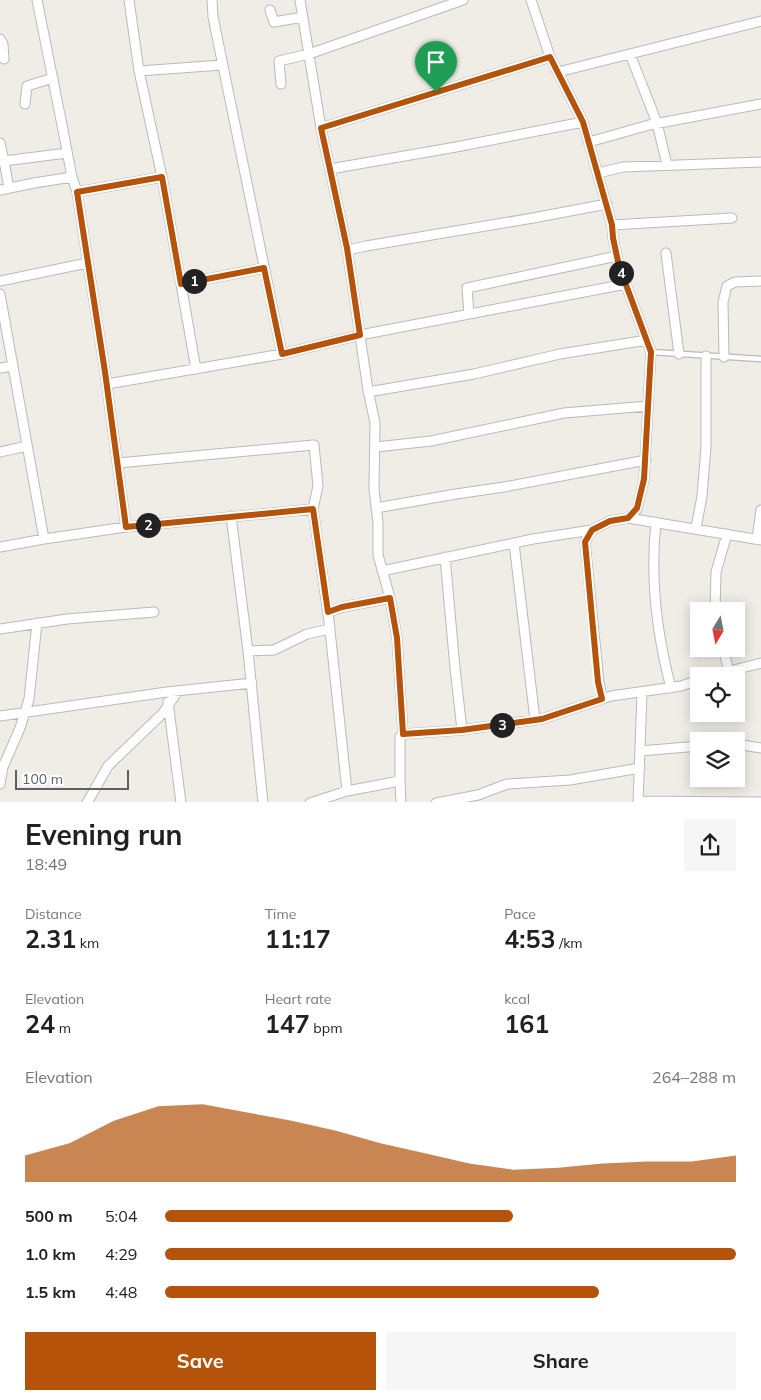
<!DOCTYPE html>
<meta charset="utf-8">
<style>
:root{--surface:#fff;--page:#f6f6f6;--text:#202124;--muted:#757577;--accent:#b45309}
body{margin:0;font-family:Mulish,sans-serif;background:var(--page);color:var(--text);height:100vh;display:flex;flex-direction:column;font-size:19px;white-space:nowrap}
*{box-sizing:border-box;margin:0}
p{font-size:16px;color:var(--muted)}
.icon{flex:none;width:28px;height:28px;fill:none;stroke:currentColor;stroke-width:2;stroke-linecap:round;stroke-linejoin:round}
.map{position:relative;height:802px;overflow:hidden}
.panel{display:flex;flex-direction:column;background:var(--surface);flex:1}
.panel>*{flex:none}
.needle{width:32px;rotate:190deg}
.buttons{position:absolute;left:690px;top:602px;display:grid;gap:10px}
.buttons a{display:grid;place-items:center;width:55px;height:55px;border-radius:0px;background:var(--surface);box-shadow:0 2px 12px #0003;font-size:25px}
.scale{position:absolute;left:15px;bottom:12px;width:114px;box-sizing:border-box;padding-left:5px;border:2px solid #5d6065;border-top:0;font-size:14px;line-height:18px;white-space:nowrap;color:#5d6065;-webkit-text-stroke:4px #fff;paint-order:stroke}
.pin{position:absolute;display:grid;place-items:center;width:42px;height:42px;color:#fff;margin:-51px -21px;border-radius:50% 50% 50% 0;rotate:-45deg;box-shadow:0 0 5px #0007}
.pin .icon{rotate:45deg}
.km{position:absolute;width:25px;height:25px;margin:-12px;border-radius:50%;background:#222;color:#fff;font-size:14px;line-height:25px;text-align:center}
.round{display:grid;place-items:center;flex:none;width:52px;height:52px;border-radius:0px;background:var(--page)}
.summary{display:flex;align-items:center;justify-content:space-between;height:85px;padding:0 25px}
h1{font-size:28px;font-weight:700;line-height:38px}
.figures{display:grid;grid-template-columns:repeat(3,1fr);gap:8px;height:85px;padding:5px 25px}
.figures div{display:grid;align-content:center}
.figures b{font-size:25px;font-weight:700}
.figures small{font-size:14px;font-weight:400}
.figures p{font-size:14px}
.chart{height:140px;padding:10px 25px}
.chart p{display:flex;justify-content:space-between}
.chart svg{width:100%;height:90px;margin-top:5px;fill:var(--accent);opacity:.7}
.primary-button{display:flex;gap:10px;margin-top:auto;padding:10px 25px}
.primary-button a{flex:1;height:58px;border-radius:0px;background:var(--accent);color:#fff;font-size:20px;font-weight:700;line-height:58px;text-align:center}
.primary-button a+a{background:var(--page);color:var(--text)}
ul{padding:0 25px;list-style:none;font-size:16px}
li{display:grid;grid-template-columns:80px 60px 1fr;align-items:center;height:38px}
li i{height:12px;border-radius:6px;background:var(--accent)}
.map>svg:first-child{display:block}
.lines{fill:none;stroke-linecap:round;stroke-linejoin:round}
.service-casing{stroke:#b7babe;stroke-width:7}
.minor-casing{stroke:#b7babe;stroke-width:11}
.service{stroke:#fff;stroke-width:4.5}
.minor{stroke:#fff;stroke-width:9}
.route-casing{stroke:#fff;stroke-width:10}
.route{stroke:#b45309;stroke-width:6}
</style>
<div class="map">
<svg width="761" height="803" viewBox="0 0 761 803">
<rect width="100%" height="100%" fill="#efede5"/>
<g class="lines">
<defs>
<path id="service" d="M651 352 761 359"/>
<path id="minor" d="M37 0 62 125 72 177 77 192 105 372 126 527
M129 0 139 71 162 177 196 369
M212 0 213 17 282 354
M300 0 321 128 347 248 368 390 375 423 374 489 378 523V555L390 598 397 638 403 734
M270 10 274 22 303 17
M0 39 3 44 4 59
M630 54 657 123 667 165
M139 71 222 65
M558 72 761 21
M281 84 279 61 309 54 463 0
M25 104 27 86 53 78
M321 128 550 57
M589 142 649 125 761 104
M0 143 4 161
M330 169 456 147 583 122
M598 173 623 167 761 162
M9 188 4 161 67 153
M0 190 34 183 72 177
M77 192 162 177
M612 225 732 218
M348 250 366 246 533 218 607 204
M666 253 679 354
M0 281 87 263
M181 284 264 268
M0 294 44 539 0 547
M469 314 467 288 617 256
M724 357 723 302 727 286 735 282 761 281
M0 368 13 366
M107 384 282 354 360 335 626 284
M368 392 474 374 560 354 647 340
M376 447 431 441 564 413 648 406
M0 452 27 446
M118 463 314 445 318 486 313 509 329 621 347 791
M376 508 456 494 504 487 646 460
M231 516 248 651
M628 518 761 540
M656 522C650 577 657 635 671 688
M696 528 702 496 706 447V356
M44 539 126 527 313 509
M757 539 761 510
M514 543 535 720
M445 557 455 668 462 730
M382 571 533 539 592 530
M715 611 716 572 727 534
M328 612 343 607 390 598
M0 629 67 619 154 612
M723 649 729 671
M710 676 761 663
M602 699 611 696 681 686 699 680
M168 702 181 803
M0 716 167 692 252 683
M736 744 761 748
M640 751 699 746
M400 781 401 803
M0 784 3 767 20 728 29 699 37 623
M638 801 761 802
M87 803 108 766 163 713 178 691
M263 803 248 651 274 650 307 634 330 629
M310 803 347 791 400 781V737L403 734 462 730 542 719 602 699 599 682 585 542 592 530 610 521 628 518 637 509 644 479 651 352 619 266 613 238 612 225 583 122 550 57 531 0
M436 803 478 795 507 784 570 780 640 768
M638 803 642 693"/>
</defs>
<use href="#service" class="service-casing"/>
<use href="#minor" class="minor-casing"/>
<use href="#service" class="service"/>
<use href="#minor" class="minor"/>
</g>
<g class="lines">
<defs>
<path id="route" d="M550 57 583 122 612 225 613 238 619 266 651 352 644 479 637 508 628 518 610 521 592 530 585 542 598 682 602 699 542 719 462 730 403 734 397 638 390 598 342 607 328 612 313 509 126 527 105 372 77 192 162 177 181 284 264 268 282 354 360 335 347 248 321 128Z"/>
</defs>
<use href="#route" class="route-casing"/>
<use href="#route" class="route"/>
</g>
</svg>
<div class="buttons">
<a><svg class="needle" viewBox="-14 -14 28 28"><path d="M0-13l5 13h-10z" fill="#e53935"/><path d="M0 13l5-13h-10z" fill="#757577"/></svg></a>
<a><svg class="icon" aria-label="locate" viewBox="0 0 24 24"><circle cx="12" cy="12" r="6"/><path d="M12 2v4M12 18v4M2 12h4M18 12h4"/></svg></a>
<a><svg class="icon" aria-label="layers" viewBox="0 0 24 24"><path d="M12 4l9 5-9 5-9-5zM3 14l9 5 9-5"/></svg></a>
</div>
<div class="scale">100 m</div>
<div class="pin" style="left:436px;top:92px;background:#1e9e55"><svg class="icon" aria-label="arrive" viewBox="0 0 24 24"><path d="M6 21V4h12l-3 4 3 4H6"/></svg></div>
<b class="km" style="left:194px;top:281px">1</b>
<b class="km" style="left:148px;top:525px">2</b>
<b class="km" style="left:502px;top:725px">3</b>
<b class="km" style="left:621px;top:273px">4</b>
</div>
<section class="panel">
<div class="summary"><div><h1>Evening run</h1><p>18:49</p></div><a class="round"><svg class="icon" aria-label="share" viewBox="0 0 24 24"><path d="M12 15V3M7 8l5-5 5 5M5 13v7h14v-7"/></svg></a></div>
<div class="figures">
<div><p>Distance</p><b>2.31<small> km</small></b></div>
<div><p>Time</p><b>11:17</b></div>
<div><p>Pace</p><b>4:53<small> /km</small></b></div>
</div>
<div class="figures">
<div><p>Elevation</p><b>24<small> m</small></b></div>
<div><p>Heart rate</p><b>147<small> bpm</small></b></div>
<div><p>kcal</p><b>161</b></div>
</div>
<div class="chart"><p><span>Elevation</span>264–288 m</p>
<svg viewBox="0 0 160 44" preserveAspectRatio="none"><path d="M0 44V31L10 25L20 14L30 7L40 6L50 10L60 14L70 19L80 25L90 30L100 35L110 38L120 37L130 35L140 34L150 34L160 31V44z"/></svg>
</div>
<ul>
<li><b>500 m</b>5:04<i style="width:61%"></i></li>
<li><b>1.0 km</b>4:29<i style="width:100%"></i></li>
<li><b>1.5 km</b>4:48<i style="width:76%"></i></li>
</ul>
<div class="primary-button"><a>Save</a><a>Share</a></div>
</section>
